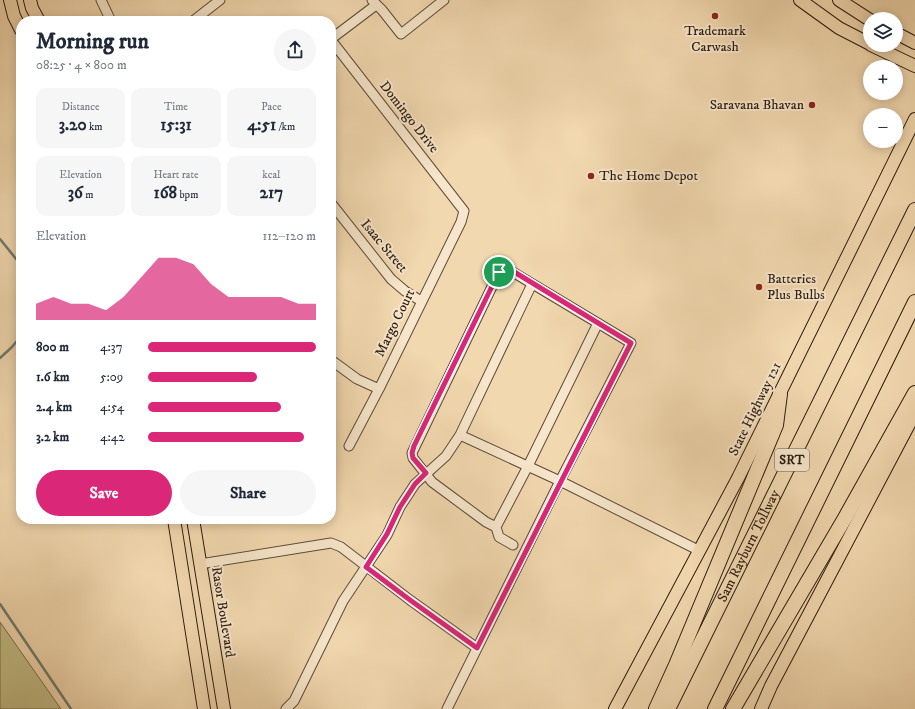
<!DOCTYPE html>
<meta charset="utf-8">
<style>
:root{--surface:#fff;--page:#f6f6f7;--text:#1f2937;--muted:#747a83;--accent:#db2777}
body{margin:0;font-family:"IM FELL DW Pica",serif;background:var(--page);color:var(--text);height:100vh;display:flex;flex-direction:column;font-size:15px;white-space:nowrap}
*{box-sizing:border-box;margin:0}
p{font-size:13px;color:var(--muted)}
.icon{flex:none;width:22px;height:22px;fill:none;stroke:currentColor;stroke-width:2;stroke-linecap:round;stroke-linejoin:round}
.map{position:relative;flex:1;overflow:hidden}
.panel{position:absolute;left:16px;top:16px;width:320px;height:508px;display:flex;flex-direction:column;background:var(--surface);border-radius:16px;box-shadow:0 2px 10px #0003}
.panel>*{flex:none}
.controls{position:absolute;left:863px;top:12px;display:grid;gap:8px}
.controls a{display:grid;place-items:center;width:40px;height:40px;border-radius:50%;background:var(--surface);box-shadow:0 2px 10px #0003;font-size:20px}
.pin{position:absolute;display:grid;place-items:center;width:34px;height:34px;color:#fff;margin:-17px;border:2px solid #fff;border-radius:50%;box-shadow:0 1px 4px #0007}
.round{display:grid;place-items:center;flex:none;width:42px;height:42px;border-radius:21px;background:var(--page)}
.overview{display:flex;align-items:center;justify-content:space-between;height:68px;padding:0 20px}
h1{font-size:22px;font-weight:700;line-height:30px}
.stats{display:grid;grid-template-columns:repeat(3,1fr);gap:6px;height:68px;padding:4px 20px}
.stats div{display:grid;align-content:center;border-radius:10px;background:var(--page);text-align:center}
.stats b{font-size:17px;font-weight:700}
.stats small{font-size:11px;font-weight:400}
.stats p{font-size:11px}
.chart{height:112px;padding:8px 20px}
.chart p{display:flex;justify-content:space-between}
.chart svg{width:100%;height:72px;margin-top:4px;fill:var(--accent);opacity:.7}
.primary-button{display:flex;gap:8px;margin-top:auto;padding:8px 20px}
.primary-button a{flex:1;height:46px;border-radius:24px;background:var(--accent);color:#fff;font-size:16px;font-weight:700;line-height:46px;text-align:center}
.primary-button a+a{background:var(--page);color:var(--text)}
ul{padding:0 20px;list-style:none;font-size:13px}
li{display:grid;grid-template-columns:64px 48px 1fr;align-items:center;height:30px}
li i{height:10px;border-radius:5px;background:var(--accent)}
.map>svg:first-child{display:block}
.green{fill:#c2bc85;stroke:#766c4a}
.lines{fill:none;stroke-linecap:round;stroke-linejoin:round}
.stream{stroke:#6e7a6e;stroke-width:2.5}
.minor-casing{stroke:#5c4b38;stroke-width:11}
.major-casing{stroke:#2a1c10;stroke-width:14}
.highway-casing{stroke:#2a1c10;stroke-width:16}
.minor{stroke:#f7e6cb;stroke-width:9}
.major{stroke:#f2d8af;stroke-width:12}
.highway{stroke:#f2d8af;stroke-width:14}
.route-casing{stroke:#fff;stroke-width:8}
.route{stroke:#db2777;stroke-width:5}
.poi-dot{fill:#8f2418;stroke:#f7e6cb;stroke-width:1.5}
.labels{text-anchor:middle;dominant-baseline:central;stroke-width:4;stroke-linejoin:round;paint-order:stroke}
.shield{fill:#f7e6cb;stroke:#685948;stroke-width:1}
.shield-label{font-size:13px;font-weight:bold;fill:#2a1c10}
.poi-label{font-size:14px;fill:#2a1c10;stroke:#f7e6cb;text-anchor:start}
.street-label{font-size:14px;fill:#2a1c10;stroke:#f7e6cb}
</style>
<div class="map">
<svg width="915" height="709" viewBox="0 0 915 709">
<rect width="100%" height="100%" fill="#f2d8af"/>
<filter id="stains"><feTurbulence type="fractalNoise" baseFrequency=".005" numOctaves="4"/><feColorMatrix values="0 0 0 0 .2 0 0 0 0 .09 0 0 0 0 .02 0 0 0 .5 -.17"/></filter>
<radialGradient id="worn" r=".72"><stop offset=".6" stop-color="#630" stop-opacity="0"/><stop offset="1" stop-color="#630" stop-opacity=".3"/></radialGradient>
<path class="green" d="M0 622 61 709H0Z"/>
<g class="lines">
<path class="stream" d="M0 239 21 265
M0 358 12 347 21 336
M0 604 71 709"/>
<defs>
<path id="minor" d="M101 0 111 21
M372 0 382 10 401 34 444 0
M193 21 220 0
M331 39 376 5
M331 40 464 211 461 222 379 389 349 446
M331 203 391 279 405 291 421 301
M331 360 357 379 379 389
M496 527 528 466 598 323
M513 545 499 537 496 527 486 522 432 482 413 458 412 453 499 272 504 270 511 271 631 343 560 481 460 435 532 284
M200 564 331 543 341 547 410 600 477 648
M286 709 294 701 343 601 387 535 400 507 415 484 446 456 460 435
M447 709 560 481 700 551"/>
<path id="major" d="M10 0 14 16 21 30
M30 0 32 8 39 21
M800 0 839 28 870 44
M839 0 870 20
M896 33 915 43
M871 45 915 66
M174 519 204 709
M193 519 224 709
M615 709 738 478 915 119
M761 709 771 686 915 413"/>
<g id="highway">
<path d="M656 709 676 665 776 425 780 394"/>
<path id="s1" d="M668 709 915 210"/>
<path d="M715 709 915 302"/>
<path d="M733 709 845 518 915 393"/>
</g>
</defs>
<use href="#minor" class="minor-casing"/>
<use href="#major" class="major-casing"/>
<use href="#highway" class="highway-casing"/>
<use href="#minor" class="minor"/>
<use href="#major" class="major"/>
<use href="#highway" class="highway"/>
</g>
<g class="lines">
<defs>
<path id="route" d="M504 270H511L631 343 477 648 410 600 366 567 387 534 400 507 415 484 426 473 413 458 412 453 414 446 499 272Z"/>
</defs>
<use href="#route" class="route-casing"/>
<use href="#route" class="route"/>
</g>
<g class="poi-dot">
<circle cx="715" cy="16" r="4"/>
<circle cx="812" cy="105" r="4"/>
<circle cx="591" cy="176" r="4"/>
<circle cx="759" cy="287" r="4"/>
</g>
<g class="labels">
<rect class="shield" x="775" y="449" width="34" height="22" rx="3"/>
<g class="shield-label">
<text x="792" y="460">SRT</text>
</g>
<g class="poi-label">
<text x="715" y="31" text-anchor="middle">Trademark<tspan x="715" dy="16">Carwash</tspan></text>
<text x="804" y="105" text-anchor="end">Saravana Bhavan</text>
<text x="599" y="176">The Home Depot</text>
<text x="767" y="279">Batteries<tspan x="767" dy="16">Plus Bulbs</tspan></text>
</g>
<g class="street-label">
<text transform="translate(409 117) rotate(52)">Domingo Drive</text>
<text transform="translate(384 246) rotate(50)">Isaac Street</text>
<text transform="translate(395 323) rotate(-64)">Margo Court</text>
<text transform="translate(755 409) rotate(-64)">State Highway 121</text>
<text stroke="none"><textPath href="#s1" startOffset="182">Sam Rayburn Tollway</textPath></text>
<text transform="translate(223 612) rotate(81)">Rasor Boulevard</text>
</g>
</g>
<rect width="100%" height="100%" filter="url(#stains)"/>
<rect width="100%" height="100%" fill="url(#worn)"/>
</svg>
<div class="controls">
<a><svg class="icon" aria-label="layers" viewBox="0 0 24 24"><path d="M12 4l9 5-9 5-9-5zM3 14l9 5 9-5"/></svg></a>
<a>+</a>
<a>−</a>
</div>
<div class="pin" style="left:499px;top:272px;background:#1e9e55"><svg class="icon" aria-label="arrive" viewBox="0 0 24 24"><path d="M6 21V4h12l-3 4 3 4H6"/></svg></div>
<section class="panel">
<div class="overview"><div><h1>Morning run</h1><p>08:25 · 4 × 800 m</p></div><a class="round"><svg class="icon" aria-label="share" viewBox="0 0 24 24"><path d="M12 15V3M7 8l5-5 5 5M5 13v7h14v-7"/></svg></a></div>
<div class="stats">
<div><p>Distance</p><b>3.20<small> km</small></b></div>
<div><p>Time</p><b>15:31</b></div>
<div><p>Pace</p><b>4:51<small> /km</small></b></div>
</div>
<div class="stats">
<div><p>Elevation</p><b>36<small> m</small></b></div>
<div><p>Heart rate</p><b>168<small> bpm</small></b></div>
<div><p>kcal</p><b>217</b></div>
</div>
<div class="chart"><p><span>Elevation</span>112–120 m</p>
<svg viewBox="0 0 160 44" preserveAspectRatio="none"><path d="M0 44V34L10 30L20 34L30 34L40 38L50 30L60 18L70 6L80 6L90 10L100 22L110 30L120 30L130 30L140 30L150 34L160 34V44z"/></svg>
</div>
<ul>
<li><b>800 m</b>4:37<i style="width:100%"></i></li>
<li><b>1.6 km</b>5:09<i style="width:65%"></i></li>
<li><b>2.4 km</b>4:54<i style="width:79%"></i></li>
<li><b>3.2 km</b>4:42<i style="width:93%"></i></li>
</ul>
<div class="primary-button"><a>Save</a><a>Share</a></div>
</section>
</div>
